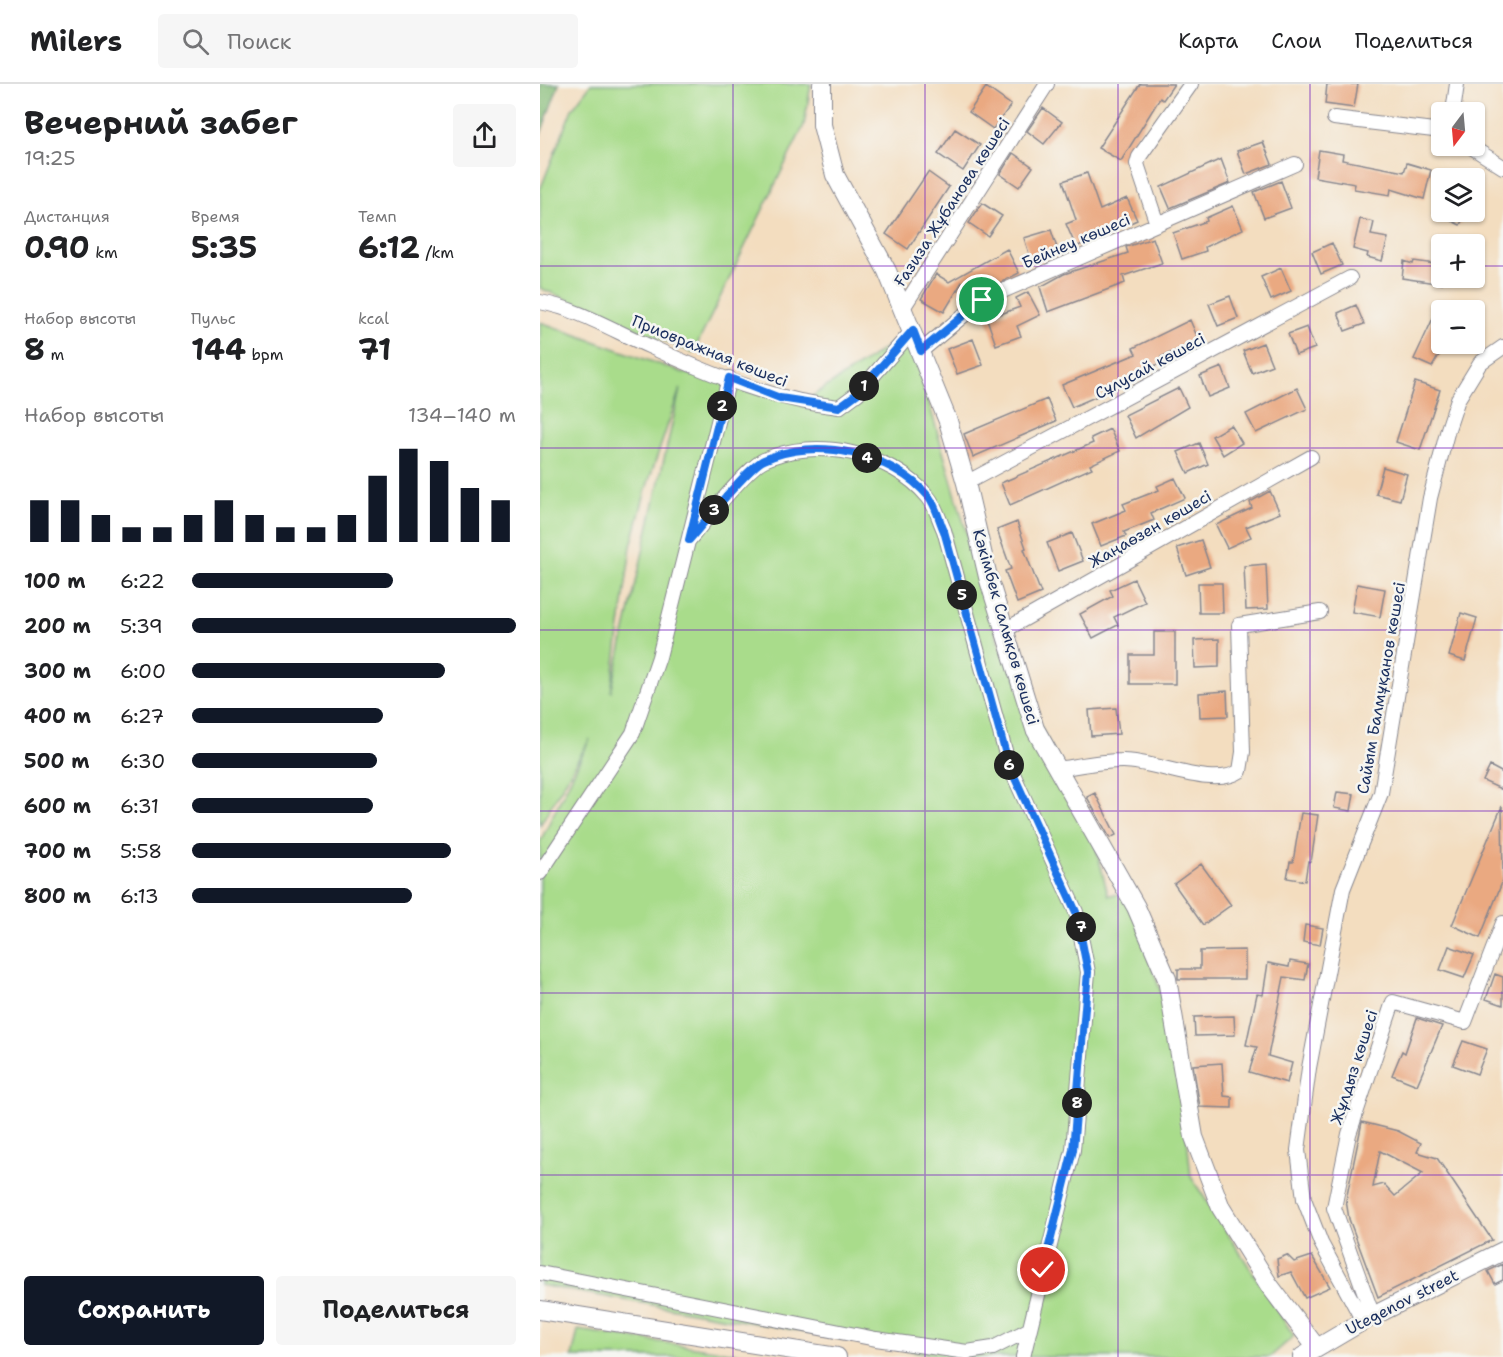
<!DOCTYPE html>
<html lang="ru">
<meta charset="utf-8">
<style>
:root{--surface:#fff;--page:#f6f6f6;--text:#202124;--muted:#757577;--line:#e0e0e0;--accent:#111827}
body{margin:0;font-family:"Shantell Sans",sans-serif;background:var(--page);color:var(--text);height:100vh;display:flex;flex-direction:column;font-size:22px;white-space:nowrap}
*{box-sizing:border-box;margin:0}
p{font-size:20px;color:var(--muted)}
.icon{flex:none;width:33px;height:33px;fill:none;stroke:currentColor;stroke-width:2;stroke-linecap:round;stroke-linejoin:round}
.map{position:relative;flex:1;overflow:hidden}
.panel{display:flex;flex-direction:column;background:var(--surface);width:540px}
.panel>*{flex:none}
.needle{width:39px;rotate:196deg}
.controls{position:absolute;left:891px;top:18px;display:grid;gap:12px}
.controls a{display:grid;place-items:center;width:54px;height:54px;border-radius:6px;background:var(--surface);box-shadow:0 2px 4px #0004;font-size:30px}
.pin{position:absolute;display:grid;place-items:center;width:51px;height:51px;color:#fff;margin:-26px;border:3px solid #fff;border-radius:50%;box-shadow:0 2px 6px #0007}
.km{position:absolute;width:30px;height:30px;margin:-15px;border-radius:50%;background:#222;color:#fff;font-size:16px;line-height:30px;text-align:center}
.round{display:grid;place-items:center;flex:none;width:63px;height:63px;border-radius:6px;background:var(--page)}
.overview{display:flex;align-items:center;justify-content:space-between;height:102px;padding:0 24px}
h1{font-size:33px;font-weight:700;line-height:45px}
.figures{display:grid;grid-template-columns:repeat(3,1fr);gap:9px;height:102px;padding:6px 24px}
.figures div{display:grid;align-content:center}
.figures b{font-size:30px;font-weight:700}
.figures small{font-size:16px;font-weight:400}
.figures p{font-size:16px}
.chart{height:168px;padding:12px 24px}
.chart p{display:flex;justify-content:space-between}
.chart svg{width:100%;height:108px;margin-top:6px;stroke:var(--accent);stroke-width:6}
.action{display:flex;gap:12px;margin-top:auto;padding:12px 24px}
.action a{flex:1;height:69px;border-radius:6px;background:var(--accent);color:#fff;font-size:24px;font-weight:700;line-height:69px;text-align:center}
.action a+a{background:var(--page);color:var(--text)}
ul{padding:0 24px;list-style:none;font-size:20px}
li{display:grid;grid-template-columns:96px 72px 1fr;align-items:center;height:45px}
li i{height:15px;border-radius:8px;background:var(--accent)}
header{display:flex;align-items:center;gap:36px;box-sizing:border-box;height:84px;padding:0 30px;background:var(--surface);border-bottom:2px solid var(--line)}
header strong{font-size:28px}
nav{display:flex;gap:33px;margin-inline-start:auto;font-size:21px}
.search{width:420px;height:54px;background:var(--page);display:flex;align-items:center;gap:15px;box-sizing:border-box;padding:0 21px;border-radius:6px;color:var(--muted);font-size:22px}
main{display:flex;flex:1;min-height:0}
.map>svg:first-child{display:block}
.green{fill:#a9dc8b;stroke:#628674;stroke-width:1.5;fill-rule:evenodd}
.forest{fill:#86bc77;stroke:#50766a;stroke-width:1.5}
.building{fill:#eaa981;fill-rule:evenodd}
.lines{fill:none;stroke-linecap:round;stroke-linejoin:round}
.street-casing{stroke:#87868e;stroke-width:16}
.secondary-casing{stroke:#87868e;stroke-width:20}
.street{stroke:#fff;stroke-width:14}
.secondary{stroke:#fff;stroke-width:18}
.route-casing{stroke:#fff;stroke-width:12}
.route{stroke:#1a73e8;stroke-width:8}
.grid{fill:none;stroke:#7b2cbf;stroke-width:1.5;stroke-opacity:0.55}
.labels{text-anchor:middle;dominant-baseline:central;stroke-width:5;stroke-linejoin:round;paint-order:stroke}
.street-label{font-size:16px;fill:#1b2f5e;stroke:#f6f6f2}
</style>
<header>
<strong>Milers</strong>
<div class="search"><svg class="icon" aria-label="search" viewBox="0 0 24 24"><circle cx="10" cy="10" r="6"/><path d="M15 15l6 6"/></svg>Поиск</div>
<nav><a>Карта</a><a>Слои</a><a>Поделиться</a></nav>
</header>
<main>
<section class="panel">
<div class="overview"><div><h1>Вечерний забег</h1><p>19:25</p></div><a class="round"><svg class="icon" aria-label="share" viewBox="0 0 24 24"><path d="M12 15V3M7 8l5-5 5 5M5 13v7h14v-7"/></svg></a></div>
<div class="figures">
<div><p>Дистанция</p><b>0.90<small> km</small></b></div>
<div><p>Время</p><b>5:35</b></div>
<div><p>Темп</p><b>6:12<small> /km</small></b></div>
</div>
<div class="figures">
<div><p>Набор высоты</p><b>8<small> m</small></b></div>
<div><p>Пульс</p><b>144<small> bpm</small></b></div>
<div><p>kcal</p><b>71</b></div>
</div>
<div class="chart"><p><span>Набор высоты</span>134–140 m</p>
<svg viewBox="0 0 160 44" preserveAspectRatio="none"><path d="M5 44V27M15 44V27M25 44V33M35 44V38M45 44V38M55 44V33M65 44V27M75 44V33M85 44V38M95 44V38M105 44V33M115 44V17M125 44V6M135 44V11M145 44V22M155 44V27"/></svg>
</div>
<ul>
<li><b>100 m</b>6:22<i style="width:62%"></i></li>
<li><b>200 m</b>5:39<i style="width:100%"></i></li>
<li><b>300 m</b>6:00<i style="width:78%"></i></li>
<li><b>400 m</b>6:27<i style="width:59%"></i></li>
<li><b>500 m</b>6:30<i style="width:57%"></i></li>
<li><b>600 m</b>6:31<i style="width:56%"></i></li>
<li><b>700 m</b>5:58<i style="width:80%"></i></li>
<li><b>800 m</b>6:13<i style="width:68%"></i></li>
</ul>
<div class="action"><a>Сохранить</a><a>Поделиться</a></div>
</section>
<div class="map">
<svg width="963" height="1273" viewBox="0 0 963 1273">
<rect width="100%" height="100%" fill="#f6f6f2"/>
<filter id="ink" filterUnits="userSpaceOnUse"><feTurbulence type="fractalNoise" baseFrequency=".0167" numOctaves="2"/><feDisplacementMap in="SourceGraphic" scale="12" xChannelSelector="R" yChannelSelector="G"/><feConvolveMatrix kernelMatrix="1 2 1 2 8 2 1 2 1" color-interpolation-filters="sRGB"/></filter>
<filter id="wash" filterUnits="userSpaceOnUse"><feTurbulence type="fractalNoise" baseFrequency=".008" numOctaves="4" result="noise"/><feDisplacementMap in="SourceGraphic" scale="24" xChannelSelector="R" yChannelSelector="G"/><feGaussianBlur stdDeviation="1.35" result="paint"/><feColorMatrix in="noise" values="0 0 0 0 0 0 0 0 0 0 0 0 0 0 0 0 0 1.4 0 .05"/><feComposite in="paint" operator="in"/></filter>
<g filter="url(#wash)">
<rect width="100%" height="100%" fill="#f3ddbf"/>
<path class="green" d="M51 0H271L264 41 153 269 0 204V106L32 25Z
M0 238 144 289 268 315 373 246 383 299 459 560 551 743 568 811 588 810 637 957 651 1093 754 1252 730 1273H407L0 1201V758L50 655 0 741ZM140 305 71 608 91 462 106 405Z
M38 1246 223 1273H32Z"/>
<path class="forest" d="M0 0H19L0 52Z"/>
<g id="blocks">
<path class="building" d="M600 0H634L623 16 620 14 581 77 558 64Z
M787 0H818L814 24 785 20Z
M446 3 471 21 453 45 429 28Z
M503 24 522 38 504 60 487 47Z
M415 45 440 61 423 87 398 70Z
M723 58 732 80 706 90 697 67Z
M779 66 803 70 802 76 864 88 867 79 891 86 884 115 851 105 850 111 814 105 815 100 775 93Z
M473 69 493 83 479 103 460 90Z
M681 75 690 99 630 124 621 103Z
M388 88 409 103 368 165 346 150Z
M547 89 560 126 587 114 597 136 536 163 526 140 536 136 523 97Z
M741 97 751 124 724 134 714 108Z
M442 119 462 132 448 152 429 139Z
M693 122 703 145 665 163 666 167 642 175 633 149 667 137 666 134Z
M893 128H926L920 141Z
M820 135 834 138 831 151 848 154 842 177 827 173 828 169 813 165Z
M511 146 519 170 492 179 484 154Z
M613 154 622 179 583 192 585 199 508 228 500 203 524 190 588 169 586 163Z
M792 159 802 181 781 190 772 168Z
M467 165 479 189 431 214 422 198 404 228 381 215 396 190 409 198Z
M864 177 873 180 874 177 902 181V200L862 194Z
M741 184 751 207 731 216 721 193Z
M488 208 500 231 477 242 481 252 456 261 447 235 480 223 476 214Z
M690 212 698 234 678 242 669 220Z
M902 215V266L892 283 874 275Z
M816 221 824 240 805 247 798 229Z
M650 236 659 257 621 273 623 278 588 294 590 298 532 323 522 301 596 270 593 264Z
M767 243 775 264 756 271 748 250Z
M433 255 443 281 417 290 407 265Z
M723 259 732 281 712 289 703 267Z
M682 283 690 304 668 313 660 292Z
M875 298 900 306 880 366 856 358Z
M639 304 648 323 596 354 585 331Z
M757 304 767 325 716 349 706 330Z
M507 315 516 337 433 373 424 350Z
M691 341 702 359 683 371 672 352Z
M570 345 580 367 550 381 552 384 470 421 461 399 553 359 551 354Z
M659 359 668 380 648 389 638 368Z
M843 383 867 390 860 416 836 410Z
M635 394 645 414 611 429 614 436 584 448 586 452 561 462 552 440 586 426 583 420 619 406 617 402Z
M730 407 740 429 706 443 711 453 687 464 676 441 712 424 710 418Z
M477 438 486 464 484 465 501 509 477 519 465 487 471 485 457 446Z
M532 449 543 477 518 487 507 459Z
M661 456 670 483 646 491 637 464Z
M726 480 728 525 706 526 704 482Z
M594 495 605 518 574 533 578 541 553 554 540 530 573 512 570 506Z
M658 499H682L683 529H659Z
M817 500 845 505 840 533 812 528Z
M921 529 937 534 925 577 909 572Z
M614 548H635V600H590V571H614Z
M679 555V583L655 584 654 556Z
M687 607 688 632 660 633 659 609Z
M576 624 579 650 551 652 549 626Z
M950 682 963 689V706L943 697Z
M797 708 814 710 811 727 794 724Z
M555 709 576 751 570 754 547 713Z
M962 722 963 796 940 854 912 841Z
M761 729 778 731 771 778 768 777 765 797 747 794 750 778H753Z
M661 780 691 821 663 841 634 800Z
M765 841 783 844 780 861 763 858Z
M909 862 934 871 924 894 900 886Z
M705 866V895H638V885H660V867Z
M750 877 768 880 765 896 744 893 728 972 752 979 747 999 709 988 717 963 706 961 717 910 723 911 728 879 749 883Z
M955 890 963 893V921L946 915Z
M694 932 695 951 655 952 654 933Z
M877 934 902 942 877 1001 852 991 862 967 865 969Z
M923 957 947 965 937 990 913 981Z
M682 979 684 1012 692 1013V1024L660 1023 653 981Z
M822 1038 858 1047 881 1059 877 1068 897 1074 952 1156 838 1213 809 1135 806 1116ZM840 1067 883 1089 855 1112 844 1100 833 1103Z
M747 1171 754 1178 772 1172 790 1203 765 1214 751 1188 739 1192 737 1175Z
M963 1180V1196L955 1200 948 1187Z"/>
</g>
</g>
<g filter="url(#ink)">
<use href="#blocks" fill-opacity="0" stroke="#87868e" stroke-width="1.5"/>
<g class="lines">
<defs>
<path id="street" d="M913 28 917 0
M794 34 902 47
M930 62 963 83
M617 140 597 80 599 73 651 0
M0 218C39 225 74 247 111 263 170 290 234 317 299 323L318 309 373 246
M363 224 507 0
M381 267 442 216 755 80
M426 399 810 194
M149 456C163 439 208 383 224 376 276 352 352 369 388 413 396 422 399 436 404 446L469 681 536 828 548 888 533 1066 483 1273
M465 546 771 373
M517 685C538 682 560 677 582 677 615 676 672 706 700 687L703 668 699 541 780 528
M0 789 93 649 119 573 189 294
M0 1189 336 1255 427 1268 453 1264 488 1246
M833 1232 794 1124 809 1050 853 918 925 938 963 839
M823 1237 781 1159 764 1115 758 1066 769 984 803 805 841 709 890 414 908 345 918 315 940 279 963 263"/>
<path id="secondary" d="M282 0V41L295 91 347 187 408 337 426 399 448 493 495 645 596 823 627 895 654 1053 681 1124 729 1201 776 1263
M0 1226 297 1273
M762 1273 823 1237 963 1167"/>
</defs>
<use href="#street" class="street-casing"/>
<use href="#secondary" class="secondary-casing"/>
<use href="#street" class="street"/>
<use href="#secondary" class="secondary"/>
</g>
</g>
<g class="lines" filter="url(#ink)">
<defs>
<path id="route" d="M442 216 381 267 373 246 318 309 299 323 240 314 189 294 149 456C163 440 208 383 224 376 276 352 352 369 389 413 396 422 399 436 404 447L469 681 536 828 548 888 533 1066 503 1186"/>
</defs>
<use href="#route" class="route-casing"/>
<use href="#route" class="route"/>
</g>
<path class="grid" d="M193 0V1273M385 0V1273M578 0V1273M770 0V1273M0 182H902M934 182H963M0 364H963M0 546H963M0 727H963M0 909H963M0 1091H963"/>
<g class="labels">
<g class="street-label">
<text transform="translate(412 118) rotate(-57)">Ғазиза Жұбанова көшесі</text>
<text transform="translate(536 157) rotate(-23)">Бейнеу көшесі</text>
<text transform="translate(170 267) rotate(22)">Приовражная көшесі</text>
<text transform="translate(610 282) rotate(-28)">Сұлусай көшесі</text>
<text transform="translate(610 445) rotate(-30)">Жаңаөзен көшесі</text>
<text transform="translate(466 543) rotate(74)">Кәкімбек Салықов көшесі</text>
<text transform="translate(841 604) rotate(-80)">Сайым Балмұқанов көшесі</text>
<text transform="translate(814 983) rotate(-72)">Жұлдыз көшесі</text>
<text transform="translate(862 1218) rotate(-27)">Utegenov street</text>
</g>
</g>
</svg>
<div class="controls">
<a><svg class="needle" viewBox="-14 -14 28 28"><path d="M0-13l5 13h-10z" fill="#e53935"/><path d="M0 13l5-13h-10z" fill="#757577"/></svg></a>
<a><svg class="icon" aria-label="layers" viewBox="0 0 24 24"><path d="M12 4l9 5-9 5-9-5zM3 14l9 5 9-5"/></svg></a>
<a>+</a>
<a>−</a>
</div>
<div class="pin" style="left:442px;top:216px;background:#1e9e55"><svg class="icon" aria-label="arrive" viewBox="0 0 24 24"><path d="M6 21V4h12l-3 4 3 4H6"/></svg></div>
<div class="pin" style="left:503px;top:1186px;background:#d93025"><svg class="icon" aria-label="check" viewBox="0 0 24 24"><path d="M5 12l5 5 9-10"/></svg></div>
<b class="km" style="left:324px;top:302px">1</b>
<b class="km" style="left:182px;top:322px">2</b>
<b class="km" style="left:174px;top:426px">3</b>
<b class="km" style="left:327px;top:374px">4</b>
<b class="km" style="left:422px;top:511px">5</b>
<b class="km" style="left:469px;top:681px">6</b>
<b class="km" style="left:541px;top:843px">7</b>
<b class="km" style="left:537px;top:1019px">8</b>
</div>
</main>
